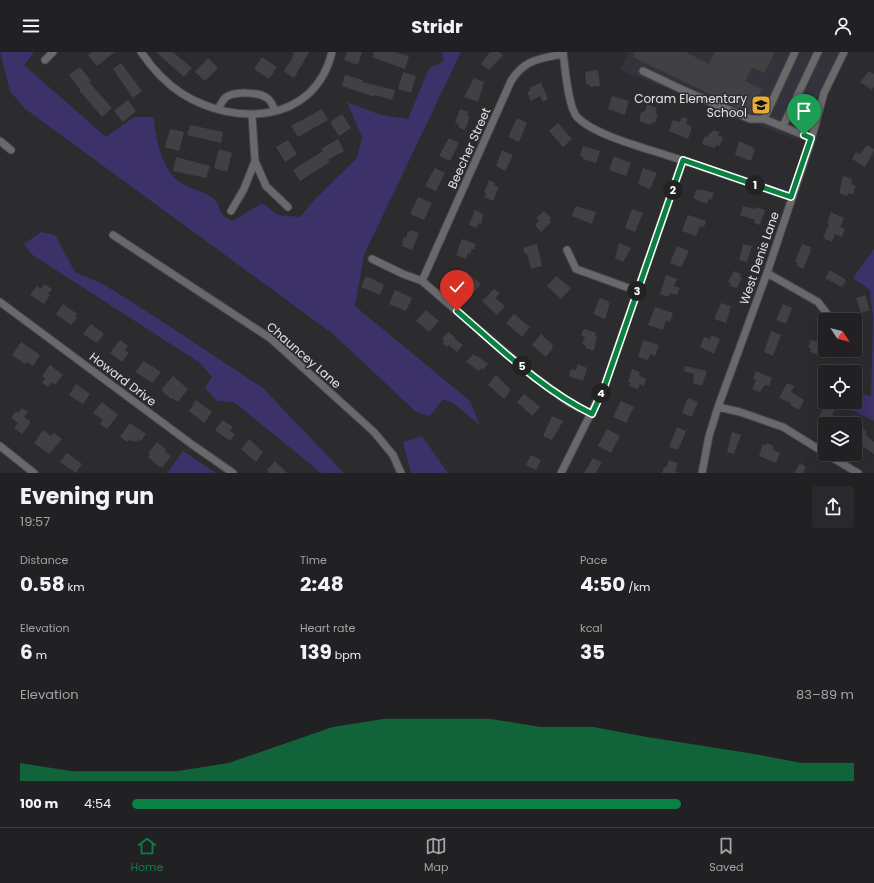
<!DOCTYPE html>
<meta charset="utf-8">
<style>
:root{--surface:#212022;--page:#29282a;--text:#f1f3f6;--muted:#a2a3a5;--line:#3e3e40;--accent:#0b8043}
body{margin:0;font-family:Poppins,sans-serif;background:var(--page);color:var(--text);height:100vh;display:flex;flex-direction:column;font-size:15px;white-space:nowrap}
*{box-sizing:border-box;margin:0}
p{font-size:13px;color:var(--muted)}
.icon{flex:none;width:22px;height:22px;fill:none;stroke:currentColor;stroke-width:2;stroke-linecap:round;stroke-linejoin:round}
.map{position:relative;height:421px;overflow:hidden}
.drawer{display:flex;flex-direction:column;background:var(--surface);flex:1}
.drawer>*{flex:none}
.needle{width:26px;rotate:126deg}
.controls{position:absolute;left:818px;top:261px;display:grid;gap:8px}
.controls a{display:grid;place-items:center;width:44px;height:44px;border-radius:4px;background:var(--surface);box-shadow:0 4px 16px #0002,0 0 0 1px var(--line);font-size:20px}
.pin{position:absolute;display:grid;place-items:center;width:34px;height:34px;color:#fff;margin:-41px -17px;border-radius:50% 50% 50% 0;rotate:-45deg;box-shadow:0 0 4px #0007}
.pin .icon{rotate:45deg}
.km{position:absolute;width:20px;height:20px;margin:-10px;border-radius:50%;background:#222;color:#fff;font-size:11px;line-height:20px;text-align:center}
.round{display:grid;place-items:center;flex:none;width:42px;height:42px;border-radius:4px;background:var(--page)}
.summary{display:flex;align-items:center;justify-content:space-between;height:68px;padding:0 20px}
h1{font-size:22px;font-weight:700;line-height:30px}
.figures{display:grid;grid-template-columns:repeat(3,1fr);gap:6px;height:68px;padding:4px 20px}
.figures div{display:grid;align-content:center}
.figures b{font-size:20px;font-weight:700}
.figures small{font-size:11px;font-weight:400}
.figures p{font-size:11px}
.chart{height:112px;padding:8px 20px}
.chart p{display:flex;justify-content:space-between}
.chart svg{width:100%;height:72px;margin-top:4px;fill:var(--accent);opacity:.7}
ul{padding:0 20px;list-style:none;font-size:13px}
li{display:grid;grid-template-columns:64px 48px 1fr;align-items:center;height:30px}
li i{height:10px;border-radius:5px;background:var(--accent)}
header{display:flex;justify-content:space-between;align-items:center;height:52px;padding:0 20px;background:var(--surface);font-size:18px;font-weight:700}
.dock{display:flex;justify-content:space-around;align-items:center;height:56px;border-top:1px solid var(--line);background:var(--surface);font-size:11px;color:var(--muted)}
.dock a{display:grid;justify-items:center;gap:2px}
.dock .current{color:var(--accent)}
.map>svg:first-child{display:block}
.built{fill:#34333c}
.green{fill:#3c3169}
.building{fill:#414043}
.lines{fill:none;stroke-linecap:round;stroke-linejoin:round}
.minor-casing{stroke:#464649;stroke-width:9}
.minor{stroke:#69696c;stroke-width:7}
.route-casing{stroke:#fff;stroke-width:8}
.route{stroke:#0b8043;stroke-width:5}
.labels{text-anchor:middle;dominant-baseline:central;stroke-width:3;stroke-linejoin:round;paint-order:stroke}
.poi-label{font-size:12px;fill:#e4e4e6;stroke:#2c2b2e;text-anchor:end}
.street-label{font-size:12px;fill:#e4e4e6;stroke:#2c2b2e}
</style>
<header><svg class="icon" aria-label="menu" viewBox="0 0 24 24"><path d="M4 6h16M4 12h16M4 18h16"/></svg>Stridr<svg class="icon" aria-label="person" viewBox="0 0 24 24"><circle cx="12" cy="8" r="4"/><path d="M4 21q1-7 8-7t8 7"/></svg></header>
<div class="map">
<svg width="874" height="421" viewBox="0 0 874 421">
<rect width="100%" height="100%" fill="#2c2b2e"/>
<path class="built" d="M628 0H839L797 88 620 18Z"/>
<path class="green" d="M0 0H34L24 13 106 85 134 65H154C154 83 163 118 178 129 187 136 207 140 214 147 223 157 216 162 233 169L262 151 278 163 300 165 315 147 357 106 362 85 347 50 381 63 408 67 429 16 444 9 441 0H461L364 203 355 254 470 349 480 373 453 351 443 347 430 364 416 360 333 282 24 56 10 39Z
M41 180 55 183 75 220 103 232 157 266 263 336 344 421H321L234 350 217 349 205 336 212 325 200 311 31 202 24 192Z
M874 197V369L836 350H855V340L871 344 873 267 870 238 853 226Z
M422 384 448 421H411L403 390Z
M183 399 216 421H167Z"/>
<path class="building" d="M91 0H115L97 14 88 3Z
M156 0H173L192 16 184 25Z
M294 0H309L294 26 284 19 293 5 292 4Z
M347 0H362L358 13 344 8Z
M374 0H395L409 4 405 17 372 5Z
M490 0H499L503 3 489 18 481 12Z
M635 0H685L709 12 715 0H775L764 21 752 15 745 29 762 37 751 62 633 5Z
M262 5 277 15 269 27 254 17Z
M208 6 218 16 205 29 195 20Z
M121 11 142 39 133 46 113 17Z
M80 15 91 29 89 30 112 56 102 65 79 38 80 37 69 23Z
M598 18 600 34 590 35V33L586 32 585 20Z
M869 19 874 22V35L872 38 860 30Z
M403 20 416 24 411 41 398 37Z
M345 23 363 28 362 30 395 38 392 48 375 43V45L342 34Z
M474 26 484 30 478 50 464 45Z
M541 31 548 47 543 50 540 44 531 49 527 40 531 38 529 36Z
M612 44 629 49 625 63 608 57Z
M128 48 136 59 123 70 114 59Z
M647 52 657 56 655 61 658 62 655 71 652 70 651 73 639 69 641 61 645 59Z
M322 57 328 68 298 85 291 74Z
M460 57 468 60 467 64 470 65 465 78 458 75 459 72 455 71Z
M342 62 351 76 339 84 330 70Z
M682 65 688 67 686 72 692 75 688 87 669 79 673 68 680 70Z
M517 66 527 71 519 90 508 85Z
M558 71 572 87 563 95 549 79Z
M190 73 223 80 221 91 187 83Z
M170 77 184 80 179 99 165 95Z
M713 78 719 80 718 84 723 85 720 94 716 93 715 96 702 92 705 84 708 85 709 81H712Z
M449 86 459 91 450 109 439 104Z
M338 87 344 99 328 108 330 110 300 129 293 118 323 99 321 97Z
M288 88 297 102 285 110 276 95Z
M739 89 754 96 753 97 755 98 751 109 735 103Z
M867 93 874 97V99L865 115 852 107 856 100 860 102Z
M583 94 600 99 596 111 583 107 584 105 580 104Z
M219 97 232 101 227 120 214 116Z
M502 98 513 103 505 119 496 114Z
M614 104 631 111 626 124 609 118Z
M176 105 210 114 206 126 173 119Z
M435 116 445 121 436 139 425 134Z
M643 116 657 121 650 137 638 132Z
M843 124 852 127 851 132 856 134 853 142 848 141 847 144 839 141Z
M489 128 495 131 494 134 499 135 493 149 484 145 486 141 484 140Z
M697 137 700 139 701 137 714 141 711 148 709 147 707 152 693 146Z
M418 145 432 151 424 168 410 162Z
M576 154 596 160 592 172 572 164Z
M743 154 755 157 756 155 765 158 760 173 754 171 755 168 740 163Z
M632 157 643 161 635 180 625 176Z
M475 158 483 162 481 172 479 171 477 176 469 173Z
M544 159 551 166 549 168 551 170 541 180 535 173 539 169 536 166Z
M831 160 844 166 840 175 845 177 842 185 835 182 832 190 823 186 829 172 827 171Z
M688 163 706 169 704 175 700 174 696 184 682 179Z
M411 178 419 181 412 198 402 194 403 192 402 191 404 185 406 186 408 179 410 180Z
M462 187 476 192 474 197H472L470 202 468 201 466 207 456 203Z
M619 191 631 196 623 210 615 206Z
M537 192 542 214 531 217 527 202H525L523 196Z
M743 192 752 194 747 210 739 208Z
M802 192 811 195 810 198H811L803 217 797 214 798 211 795 210Z
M677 194 689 199 681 215 670 211Z
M830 218 845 227V228L846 229 842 235 825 226Z
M465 219 481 232 473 241 457 228Z
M734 219 741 222 740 225 742 226 737 236 730 234 731 231 728 230Z
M666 223 677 227 674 234 680 236 677 243 670 241 668 245 660 242Z
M366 224 384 233 380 243 361 235Z
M556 224 571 236 561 247 547 234Z
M44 232 52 237 48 242 50 243 44 252 30 243 37 234 41 237Z
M494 237 500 241 495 246 505 254 497 263 482 249Z
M395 238 412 246 406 259 389 252Z
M865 243 870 258 861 261 856 246Z
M600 246 608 249V251H610L605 267 593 262Z
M721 251 731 254 726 271 714 267Z
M63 252 77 262 75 265 77 266 71 273 56 262Z
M783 252 792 256 786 272 776 268Z
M655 255 673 261 670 270 666 268 663 278 648 273Z
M426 258 439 269 429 280 416 269Z
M514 262 530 275 522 285 506 271Z
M91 272 104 282 97 291 83 282Z
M585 277 596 281 595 284H597L594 299 585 296 586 294 582 292 585 285 581 283 583 278Z
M771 279 781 283 773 304 764 300Z
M448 280 455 285 454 286 463 293 457 300 449 293 447 295 442 291 444 289 442 287Z
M541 282 553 293 552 295 553 296 546 305 532 293Z
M711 283 720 287 714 302 700 295 704 285 710 287Z
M120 288 128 294 125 298 129 301 122 310 110 301Z
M643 288 659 293 655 304 650 302 648 308 638 305Z
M811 288 825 292V298H827L825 305 810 300 811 296 808 295Z
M21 290 40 303 33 314 27 310 25 312 12 303Z
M473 302 476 305 477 304 488 312 483 318 481 316 479 319 466 310Z
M144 309 161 320 153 331 135 320Z
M578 312 587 316 583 329 569 324 571 317 576 318Z
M50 313 63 323 56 332 51 331 48 335 42 331 45 326 42 324Z
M685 314 707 319 702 334 693 331 694 322 684 319Z
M632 317 640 320 639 323 646 327 644 334 640 332 638 337 629 334 631 331 628 330Z
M756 319 772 326 769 334 765 333 764 335H763L760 340 752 337 756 328 753 327Z
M496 323 511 338 504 347 488 333Z
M173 324 188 337 178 350 172 346 171 347 162 339V337Z
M787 331 794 334 791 340 804 348 799 358 790 353 791 351 779 346Z
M76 332 90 342 83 352 69 343Z
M524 342 540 355 532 364 517 350Z
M688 346 698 350 692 365 682 361Z
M196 348 212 360 204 371 189 359Z
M621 349 634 355 626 371 613 365Z
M102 350 118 363 107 377 100 372 103 368 93 361Z
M826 353 835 358 832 362 835 365 834 366 845 372H827L818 366Z
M22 356 28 360 24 365 31 370 22 382 14 376 18 371 11 366 16 359 18 361Z
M552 364 563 369 552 388 543 384Z
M223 368 233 375 230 379 235 382 230 389 215 378Z
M130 371 146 382 141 389 139 387 136 390 129 388 127 390 120 385Z
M677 375 686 379 678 398 669 395Z
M861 376 867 380 865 382 874 390V402L855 389V384Z
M607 377 620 384 611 401 598 394Z
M43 378 51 384 54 381 62 387 49 402 34 391Z
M732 380 741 383 734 402 727 400Z
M249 387 263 400 256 410 241 397Z
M157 390 166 397 165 399 171 404 163 415 158 414 148 405 150 403 148 401Z
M767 391 774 394 772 397 780 401 776 411 759 404 763 392 766 393Z
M67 401 82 412 76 421 60 410Z
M531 403 541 408 536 418 526 413Z
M593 406 602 410 596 421H584Z
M669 408 678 411 675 419 679 421H662L664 415 666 416Z
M275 409 287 421H270L267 418Z
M800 411 806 415 803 421H794Z"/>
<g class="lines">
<defs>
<path id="minor" d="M141 0C152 16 164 30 181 41 234 75 315 72 332 0
M563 0C565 15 568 55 577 65 594 83 645 96 669 104 710 117 750 131 791 145
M795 0 764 67 811 86
M45 8 53 0
M643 19 683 38 750 67H764
M218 57C220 54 222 49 225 46 233 39 259 40 267 46 272 49 273 55 275 59
M252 63 255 109 266 134 288 155
M783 74 818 0
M0 89 11 98
M231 159 244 137 255 109
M113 183 270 286 374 380 393 403 401 421
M567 198 576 217 637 239
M372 207 403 222 422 229 527 319 568 350 592 362
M767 221 818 250 831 267
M422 229 511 29C525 7 539 7 563 2
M0 250 190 391 233 421
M718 355 740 360 783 375 825 401
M0 394 34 421
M826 402 858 421
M561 421 605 333 683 108
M702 421 709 384 718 355 767 221 810 92 824 41 844 0"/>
</defs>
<use href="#minor" class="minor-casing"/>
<use href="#minor" class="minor"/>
</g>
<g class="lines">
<defs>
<path id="route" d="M457 259C500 296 541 337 592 362L605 333 683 108 791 145 811 86 804 83"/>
</defs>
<use href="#route" class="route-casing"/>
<use href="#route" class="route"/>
</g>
<defs>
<symbol id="school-square" viewBox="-11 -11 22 22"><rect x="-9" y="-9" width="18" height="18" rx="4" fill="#e7ac37" stroke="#2c2b2e"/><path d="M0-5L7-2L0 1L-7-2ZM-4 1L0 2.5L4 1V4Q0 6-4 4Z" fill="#111"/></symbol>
</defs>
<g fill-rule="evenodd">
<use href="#school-square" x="750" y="42" width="22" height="22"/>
</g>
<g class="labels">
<g class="poi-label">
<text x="747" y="46">Coram Elementary<tspan x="747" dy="14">School</tspan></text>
</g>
<g class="street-label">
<text transform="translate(469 96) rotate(-66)">Beecher Street</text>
<text transform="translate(759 206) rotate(-71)">West Denis Lane</text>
<text transform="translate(304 303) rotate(41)">Chauncey Lane</text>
<text transform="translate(123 327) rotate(37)">Howard Drive</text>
</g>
</g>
</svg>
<div class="controls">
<a><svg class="needle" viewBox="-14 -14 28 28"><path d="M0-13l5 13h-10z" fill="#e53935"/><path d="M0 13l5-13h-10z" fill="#a2a3a5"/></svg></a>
<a><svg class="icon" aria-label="locate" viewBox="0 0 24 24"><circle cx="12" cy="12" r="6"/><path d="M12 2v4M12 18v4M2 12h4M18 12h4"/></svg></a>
<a><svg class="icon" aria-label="layers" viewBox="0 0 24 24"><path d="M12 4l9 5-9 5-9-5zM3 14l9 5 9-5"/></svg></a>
</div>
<div class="pin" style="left:804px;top:83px;background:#1e9e55"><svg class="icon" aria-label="arrive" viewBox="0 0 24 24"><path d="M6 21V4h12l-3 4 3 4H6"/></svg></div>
<div class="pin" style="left:457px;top:259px;background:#d93025"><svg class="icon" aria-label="check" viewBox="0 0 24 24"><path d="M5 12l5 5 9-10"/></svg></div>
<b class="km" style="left:755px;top:133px">1</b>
<b class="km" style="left:673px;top:138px">2</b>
<b class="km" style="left:637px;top:239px">3</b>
<b class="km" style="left:601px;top:341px">4</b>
<b class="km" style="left:522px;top:314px">5</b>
</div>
<section class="drawer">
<div class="summary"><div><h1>Evening run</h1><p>19:57</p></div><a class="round"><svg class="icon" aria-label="share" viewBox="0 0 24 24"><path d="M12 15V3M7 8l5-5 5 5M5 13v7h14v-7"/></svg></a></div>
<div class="figures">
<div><p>Distance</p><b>0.58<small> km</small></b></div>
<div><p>Time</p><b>2:48</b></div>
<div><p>Pace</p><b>4:50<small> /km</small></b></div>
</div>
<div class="figures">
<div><p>Elevation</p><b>6<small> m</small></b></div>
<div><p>Heart rate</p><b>139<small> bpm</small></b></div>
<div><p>kcal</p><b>35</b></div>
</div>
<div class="chart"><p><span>Elevation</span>83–89 m</p>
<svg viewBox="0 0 160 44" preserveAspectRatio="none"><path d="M0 44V33L10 38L20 38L30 38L40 33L50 22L60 11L70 6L80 6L90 6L100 11L110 11L120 17L130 22L140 27L150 33L160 33V44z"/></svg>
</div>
<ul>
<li><b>100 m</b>4:54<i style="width:76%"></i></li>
</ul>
</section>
<nav class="dock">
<a class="current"><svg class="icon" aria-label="home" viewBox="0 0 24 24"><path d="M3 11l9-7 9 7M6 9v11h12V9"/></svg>Home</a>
<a><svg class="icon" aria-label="map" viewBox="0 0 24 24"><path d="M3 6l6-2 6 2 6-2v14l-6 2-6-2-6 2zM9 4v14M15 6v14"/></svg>Map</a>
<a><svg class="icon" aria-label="saved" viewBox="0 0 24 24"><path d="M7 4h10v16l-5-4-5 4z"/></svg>Saved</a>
</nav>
